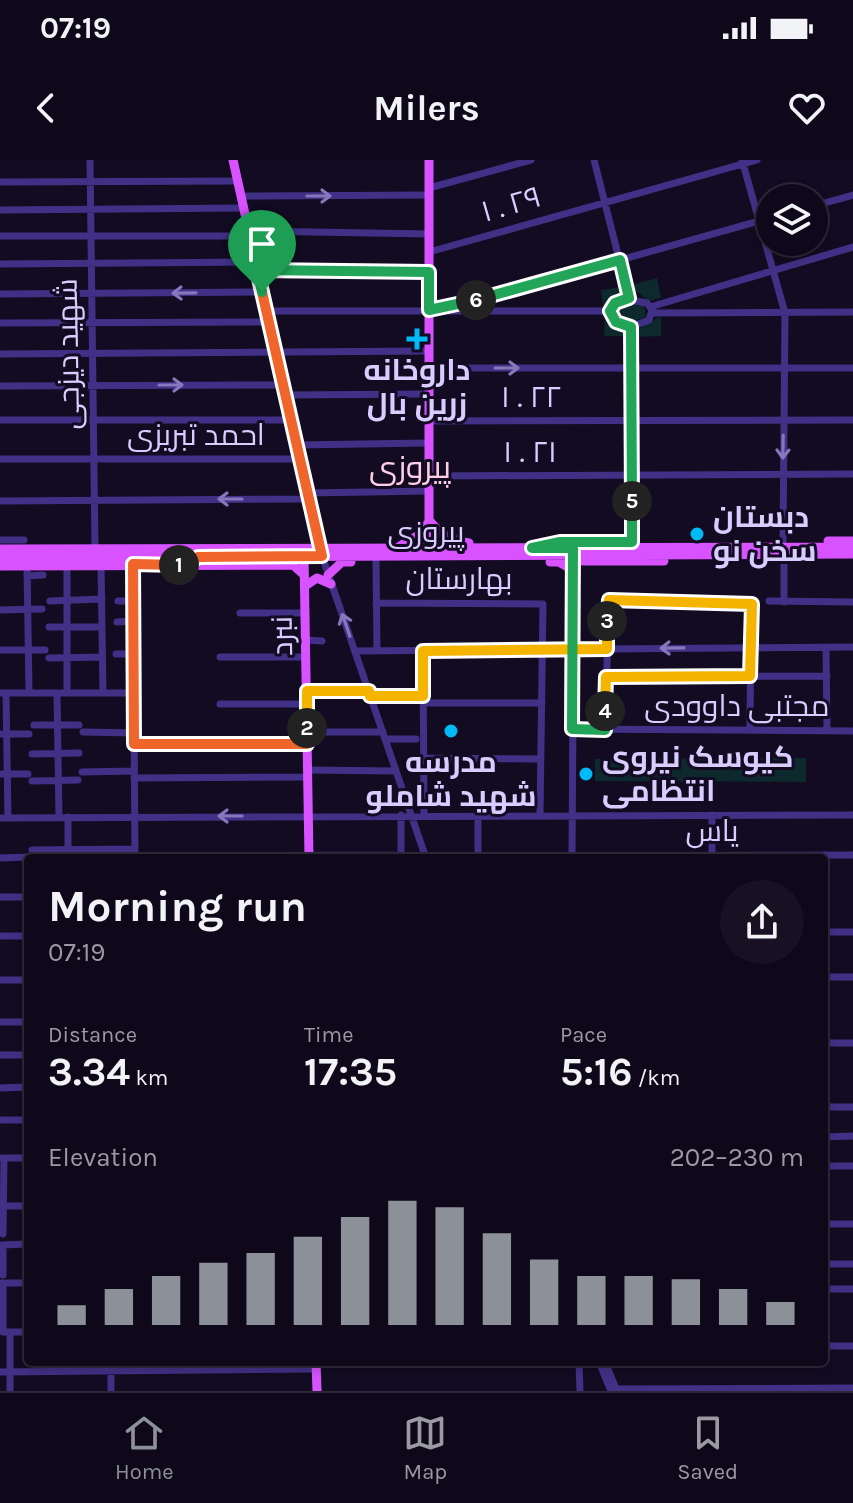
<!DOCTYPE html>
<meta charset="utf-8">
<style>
:root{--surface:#0e081a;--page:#171123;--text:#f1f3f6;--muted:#9b9aa2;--line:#2e2939;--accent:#8c9099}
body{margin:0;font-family:Karla,Cairo,sans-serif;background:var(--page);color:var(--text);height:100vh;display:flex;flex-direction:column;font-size:30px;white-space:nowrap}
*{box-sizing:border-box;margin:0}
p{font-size:26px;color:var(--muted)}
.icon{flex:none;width:44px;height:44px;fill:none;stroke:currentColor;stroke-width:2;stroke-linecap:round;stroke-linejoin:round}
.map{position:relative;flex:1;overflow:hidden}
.side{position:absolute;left:24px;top:694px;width:804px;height:512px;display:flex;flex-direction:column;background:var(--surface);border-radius:8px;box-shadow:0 4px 12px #0003,0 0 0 2px var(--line)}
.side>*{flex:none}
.buttons{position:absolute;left:756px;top:24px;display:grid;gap:16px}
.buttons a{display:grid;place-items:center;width:72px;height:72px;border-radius:50%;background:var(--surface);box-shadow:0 4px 12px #0003,0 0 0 2px var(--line);font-size:40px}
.pin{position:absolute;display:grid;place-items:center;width:68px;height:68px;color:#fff;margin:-82px -34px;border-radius:50% 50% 50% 0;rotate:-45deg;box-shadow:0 0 8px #0007}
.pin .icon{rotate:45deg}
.km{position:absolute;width:40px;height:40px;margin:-20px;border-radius:50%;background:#222;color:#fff;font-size:22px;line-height:40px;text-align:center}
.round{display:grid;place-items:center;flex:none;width:84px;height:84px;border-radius:42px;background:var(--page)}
.summary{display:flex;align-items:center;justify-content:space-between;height:136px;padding:0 24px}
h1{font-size:44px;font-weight:700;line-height:60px}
.metrics{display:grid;grid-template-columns:repeat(3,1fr);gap:12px;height:136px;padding:8px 24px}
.metrics div{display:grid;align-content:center}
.metrics b{font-size:40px;font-weight:700}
.metrics small{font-size:22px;font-weight:400}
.metrics p{font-size:22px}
.chart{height:224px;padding:16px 24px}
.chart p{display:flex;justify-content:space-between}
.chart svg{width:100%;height:144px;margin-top:8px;stroke:var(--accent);stroke-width:6}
.status{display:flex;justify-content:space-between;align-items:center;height:56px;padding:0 40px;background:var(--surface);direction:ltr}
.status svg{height:22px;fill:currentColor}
header{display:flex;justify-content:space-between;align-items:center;height:104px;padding:0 24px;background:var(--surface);font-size:36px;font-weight:700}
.tabs{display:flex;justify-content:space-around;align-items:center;height:112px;border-top:2px solid var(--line);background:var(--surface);font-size:22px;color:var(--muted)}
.tabs a{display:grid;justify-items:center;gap:4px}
.tabs .selected{color:var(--accent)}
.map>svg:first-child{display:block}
.green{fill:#0d292d}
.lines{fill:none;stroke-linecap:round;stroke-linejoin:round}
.minor{stroke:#413186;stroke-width:7}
.major{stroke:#d853ff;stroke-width:9}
.oneway{stroke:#8577bc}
.split-1-casing{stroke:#fff;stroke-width:16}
.split-2-casing{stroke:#fff;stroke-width:16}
.split-3-casing{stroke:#fff;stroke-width:16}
.split-4-casing{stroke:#fff;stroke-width:16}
.split-5-casing{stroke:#fff;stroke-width:16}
.split-6-casing{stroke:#fff;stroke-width:16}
.split-7-casing{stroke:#fff;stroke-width:16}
.split-1{stroke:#f0652b;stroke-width:10}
.split-2{stroke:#f0652b;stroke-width:10}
.split-3{stroke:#f5b400;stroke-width:10}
.split-4{stroke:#f5b400;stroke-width:10}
.split-5{stroke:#22a559;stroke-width:10}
.split-6{stroke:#22a559;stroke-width:10}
.split-7{stroke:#22a559;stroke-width:10}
.poi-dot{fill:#00b9f7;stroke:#120b22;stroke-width:3}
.labels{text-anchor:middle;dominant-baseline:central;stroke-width:6;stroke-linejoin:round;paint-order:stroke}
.street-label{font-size:30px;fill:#d9ccff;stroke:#120b22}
.poi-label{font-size:30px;font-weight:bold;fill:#d9ccff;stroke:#120b22}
.neighbourhood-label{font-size:32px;fill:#ffcee6;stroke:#120b22}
</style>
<div class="status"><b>07:19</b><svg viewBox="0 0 49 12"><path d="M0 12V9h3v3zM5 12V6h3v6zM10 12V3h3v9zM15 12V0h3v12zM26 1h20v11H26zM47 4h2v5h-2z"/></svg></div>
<header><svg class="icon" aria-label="back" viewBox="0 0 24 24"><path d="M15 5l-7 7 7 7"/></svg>Milers<svg class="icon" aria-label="heart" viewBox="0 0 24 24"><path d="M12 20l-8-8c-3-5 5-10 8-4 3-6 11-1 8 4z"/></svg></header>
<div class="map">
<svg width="853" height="1231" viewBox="0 0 853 1231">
<rect width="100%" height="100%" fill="#120b22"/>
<path class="green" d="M657 118 661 138 649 141 632 128 631 125Z
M621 127 622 132 603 146 601 130Z
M628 142 644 145 646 157 630 162 619 159 614 150Z
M657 158H661V176L634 177 635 171Z
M605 159 628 171V176H604Z
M806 598V622L595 621V599Z"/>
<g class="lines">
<path class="minor" d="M90 0 95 388
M594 0 629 138
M742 0 785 153 783 382
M0 22 237 21
M429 28 531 0
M241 36 429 35
M814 46 853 35
M0 50 243 48
M249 71 429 74
M0 76H250
M429 92 757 0
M0 104 255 102
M257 110 429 112
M0 134 262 132
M624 139 647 143 652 150 649 160 631 167 616 162 610 151Z
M452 147 770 58
M650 147 853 87
M266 151H610
M652 153 853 152
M0 163 269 162
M631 167 632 382
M0 194 429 191
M429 208H853
M0 226 283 225
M285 235 429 234
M0 260H291
M429 261 853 260
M296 285 429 283
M0 299H299
M429 316 853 314
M307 333 429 331
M0 341 308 339
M0 380H24
M322 396 426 698
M784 399V442
M376 401 377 491
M133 404 135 698
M27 405 29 533
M67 405V533
M101 405 103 533
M27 416 43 415
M50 441 102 439
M118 441H133
M769 441 853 442
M376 443 543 444 540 655
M0 450 42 449
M240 453H305
M117 462 133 461
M49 467H101
M306 480 322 481
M826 488 827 571
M0 490H45
M355 491 853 487
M423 491 424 655
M116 494H133
M220 497H306
M49 498 102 497
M606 517 827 516
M307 531H369
M0 533H134
M6 533 8 658
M57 533 59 657
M370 536H423
M423 543H542
M220 544H307
M34 565H79
M572 569 853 571
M605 570 609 440 751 442 750 570
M83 572 134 573
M307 572H383
M0 574H29
M385 579H416
M134 584H307
M32 594 79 593
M424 598 541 599
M308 610 395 611
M82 612 134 611
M0 614H28
M134 618 308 617
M32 621 78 620
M68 657V698
M0 658 853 655
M32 690 135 689
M135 696 401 695
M437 696 853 695
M401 697V655
M478 697V655
M712 697V655
M0 698 30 697
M572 698 574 396
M824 730 825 695
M0 737H28
M824 772H853
M0 776H28
M824 817H853
M0 820H28
M0 862H28
M824 883H853
M0 895H28
M0 928 28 927
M824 947H853
M0 960H28
M824 977 853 976
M2 998H28
M824 1006H853
M2 1046H28
M824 1064H853
M3 1074 4 998
M2 1085 28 1084
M824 1104H853
M3 1115V1085
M0 1123H28
M824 1129H853
M3 1172V1123
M6 1172H28
M824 1186H853
M111 1202V1231
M579 1202 580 1231
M599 1202 611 1231
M605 1202 617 1231
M0 1212 316 1209
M616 1229 853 1228
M10 1231V1172"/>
<path class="major" d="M233 0 320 391
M429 0V377
M429 360C441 375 450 380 469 383
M828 381H853
M400 386 419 375 428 363
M0 389 853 387
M304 396 309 698
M0 398 853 394
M583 401H664
M550 402H559L573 410
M0 406 293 405 304 415
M328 415 342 402H351
M305 426 317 418 331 424
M316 1202 317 1231"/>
</g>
<defs><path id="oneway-shaft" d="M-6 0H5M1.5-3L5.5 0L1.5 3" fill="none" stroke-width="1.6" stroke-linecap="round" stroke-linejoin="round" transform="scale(2)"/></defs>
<g class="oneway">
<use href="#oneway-shaft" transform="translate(319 36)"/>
<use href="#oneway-shaft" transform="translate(184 133) rotate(179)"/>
<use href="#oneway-shaft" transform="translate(507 208)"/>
<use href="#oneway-shaft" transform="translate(171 225)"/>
<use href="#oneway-shaft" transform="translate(783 287) rotate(91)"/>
<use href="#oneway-shaft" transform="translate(230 339) rotate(180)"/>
<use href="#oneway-shaft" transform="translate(346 465) rotate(-109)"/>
<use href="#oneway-shaft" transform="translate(672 488) rotate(179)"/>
<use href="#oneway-shaft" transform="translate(230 656) rotate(180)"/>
</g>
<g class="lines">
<defs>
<path id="split-1" d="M179 405H187L198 397 322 396 262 132"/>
<path id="split-2" d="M179 405 133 404 134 584H307V568"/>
<path id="split-3" d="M307 568V531H369L370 536H423V491L607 489V461"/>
<path id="split-4" d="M605 551 606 517 750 516 752 444 609 440 607 461"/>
<path id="split-5" d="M605 551V570L572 569 573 388H532L560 382H632V341"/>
<path id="split-6" d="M476 140 620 100 629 138 615 143 610 151 616 162 631 167 632 341"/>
<path id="split-7" d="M262 132 257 110 429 112V150L476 140"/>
</defs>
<use href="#split-1" class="split-1-casing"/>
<use href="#split-2" class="split-2-casing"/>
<use href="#split-3" class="split-3-casing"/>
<use href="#split-4" class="split-4-casing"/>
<use href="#split-5" class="split-5-casing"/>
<use href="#split-6" class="split-6-casing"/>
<use href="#split-7" class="split-7-casing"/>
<use href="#split-1" class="split-1"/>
<use href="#split-2" class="split-2"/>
<use href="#split-3" class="split-3"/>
<use href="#split-4" class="split-4"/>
<use href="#split-5" class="split-5"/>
<use href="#split-6" class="split-6"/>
<use href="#split-7" class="split-7"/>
</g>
<g class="poi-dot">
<path d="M413 167h8v8h8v8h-8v8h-8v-8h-8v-8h8z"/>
<circle cx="697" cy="374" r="8"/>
<circle cx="451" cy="571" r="8"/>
<circle cx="586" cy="614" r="8"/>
</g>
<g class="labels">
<g class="street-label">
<text transform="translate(511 44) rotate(-16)">۱ . ۲۹</text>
<text transform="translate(68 194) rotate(-91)">شهید دیزجی</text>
<text x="531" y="237">۱ . ۲۲</text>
<text x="196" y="275">احمد تبریزی</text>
<text x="530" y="292">۱ . ۲۱</text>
<text x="426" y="372">پیروزی</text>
<text x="459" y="419">بهارستان</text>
<text transform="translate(282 476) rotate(-91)">نبرد</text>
<text x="737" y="546">مجتبی داوودی</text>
<text x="712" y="671">یاس</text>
</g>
<g class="poi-label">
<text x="417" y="210">داروخانه<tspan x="417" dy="34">زرین بال</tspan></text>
<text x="713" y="357" text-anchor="start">دبستان<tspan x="713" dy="34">سخن نو</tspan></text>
<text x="602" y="597" text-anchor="start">کیوسک نیروی<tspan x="602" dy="34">انتظامی</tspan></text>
<text x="451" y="602">مدرسه<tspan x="451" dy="34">شهید شاملو</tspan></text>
</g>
<g class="neighbourhood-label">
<text x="410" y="307">پیروزی</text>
</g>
</g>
</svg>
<div class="buttons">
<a><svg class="icon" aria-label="layers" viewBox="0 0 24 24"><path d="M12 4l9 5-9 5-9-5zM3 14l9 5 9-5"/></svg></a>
</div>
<div class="pin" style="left:262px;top:132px;background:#1e9e55"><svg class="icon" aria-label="arrive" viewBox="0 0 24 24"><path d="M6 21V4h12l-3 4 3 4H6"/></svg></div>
<b class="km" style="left:179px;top:405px">1</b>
<b class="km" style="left:307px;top:568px">2</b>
<b class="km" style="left:607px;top:461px">3</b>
<b class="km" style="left:605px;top:551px">4</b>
<b class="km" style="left:632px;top:341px">5</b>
<b class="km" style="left:476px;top:140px">6</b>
<section class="side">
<div class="summary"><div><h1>Morning run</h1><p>07:19</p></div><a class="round"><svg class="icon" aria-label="share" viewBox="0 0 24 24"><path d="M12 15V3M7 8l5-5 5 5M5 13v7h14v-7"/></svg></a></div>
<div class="metrics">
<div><p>Distance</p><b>3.34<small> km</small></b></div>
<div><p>Time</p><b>17:35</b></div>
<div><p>Pace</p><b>5:16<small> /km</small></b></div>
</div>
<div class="chart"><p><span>Elevation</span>202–230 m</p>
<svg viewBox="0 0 160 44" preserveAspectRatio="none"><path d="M5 44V38M15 44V33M25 44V29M35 44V25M45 44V22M55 44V17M65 44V11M75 44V6M85 44V8M95 44V16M105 44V24M115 44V29M125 44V29M135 44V30M145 44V33M155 44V37"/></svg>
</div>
</section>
</div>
<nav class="tabs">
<a class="selected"><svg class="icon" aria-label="home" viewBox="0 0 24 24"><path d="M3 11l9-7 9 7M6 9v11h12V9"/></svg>Home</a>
<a><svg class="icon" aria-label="map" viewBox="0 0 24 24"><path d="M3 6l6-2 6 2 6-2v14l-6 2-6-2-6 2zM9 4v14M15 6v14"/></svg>Map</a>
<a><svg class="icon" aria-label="saved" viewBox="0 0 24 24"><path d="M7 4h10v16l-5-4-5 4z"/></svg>Saved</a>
</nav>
